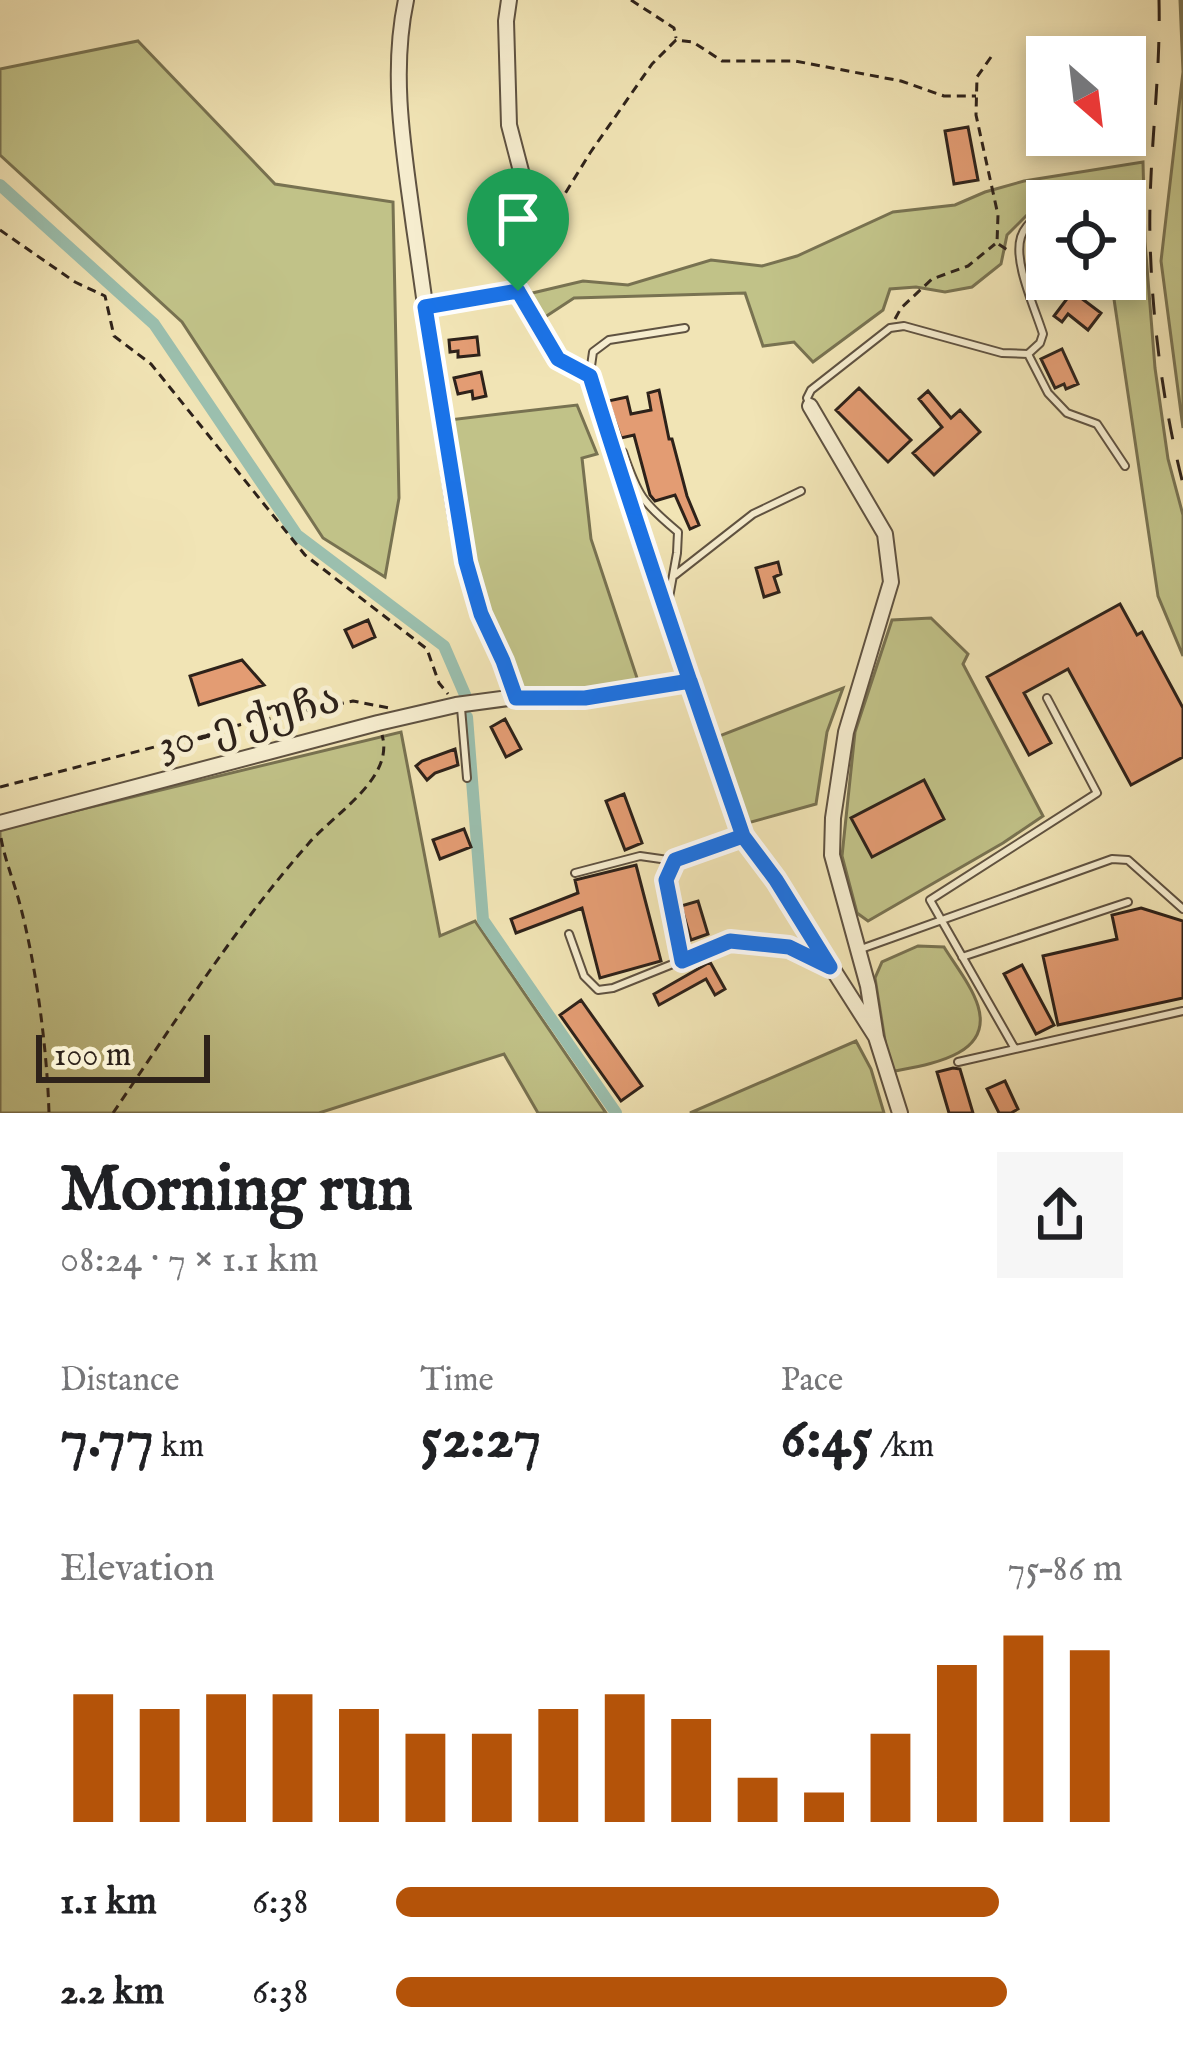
<!DOCTYPE html>
<meta charset="utf-8">
<style>
:root{--surface:#fff;--page:#f6f6f6;--text:#202124;--muted:#757577;--accent:#b45309}
body{margin:0;font-family:"IM FELL English","Noto Serif Georgian",serif;background:var(--page);color:var(--text);height:100vh;display:flex;flex-direction:column;font-size:45px;white-space:nowrap}
*{box-sizing:border-box;margin:0}
p{font-size:39px;color:var(--muted)}
.icon{flex:none;width:66px;height:66px;fill:none;stroke:currentColor;stroke-width:2;stroke-linecap:round;stroke-linejoin:round}
.map{position:relative;height:1113px;overflow:hidden}
.drawer{display:flex;flex-direction:column;background:var(--surface);flex:1}
.drawer>*{flex:none}
.needle{width:78px;rotate:152deg}
.tools{position:absolute;left:1026px;top:36px;display:grid;gap:24px}
.tools a{display:grid;place-items:center;width:120px;height:120px;border-radius:0px;background:var(--surface);box-shadow:0 6px 18px #0003;font-size:60px}
.scale{position:absolute;left:36px;bottom:30px;width:174px;box-sizing:border-box;padding-left:12px;border:6px solid #2e221a;border-top:0;font-size:33px;line-height:42px;white-space:nowrap;color:#2e221a;-webkit-text-stroke:9px #f6edcf;paint-order:stroke}
.pin{position:absolute;display:grid;place-items:center;width:102px;height:102px;color:#fff;margin:-123px -51px;border-radius:50% 50% 50% 0;rotate:-45deg;box-shadow:0 0 12px #0007}
.pin .icon{rotate:45deg}
.round{display:grid;place-items:center;flex:none;width:126px;height:126px;border-radius:0px;background:var(--page)}
.overview{display:flex;align-items:center;justify-content:space-between;height:204px;padding:0 60px}
h1{font-size:66px;font-weight:700;line-height:90px}
.stats{display:grid;grid-template-columns:repeat(3,1fr);gap:18px;height:204px;padding:12px 60px}
.stats div{display:grid;align-content:center}
.stats b{font-size:60px;font-weight:700}
.stats small{font-size:33px;font-weight:400}
.stats p{font-size:33px}
.chart{height:336px;padding:24px 60px}
.chart p{display:flex;justify-content:space-between}
.chart svg{width:100%;height:216px;margin-top:12px;stroke:var(--accent);stroke-width:6}
ul{padding:0 60px;list-style:none;font-size:39px}
li{display:grid;grid-template-columns:192px 144px 1fr;align-items:center;height:90px}
li i{height:30px;border-radius:15px;background:var(--accent)}
.map>svg:first-child{display:block}
.green{fill:#c1c288;stroke:#787251;stroke-width:3}
.lines{fill:none;stroke-linecap:round;stroke-linejoin:round}
.canal{stroke:#9bbfae;stroke-width:12}
.building{fill:#e39c73;stroke:#2e221a;stroke-width:3}
.lane-casing{stroke:#5f5241;stroke-width:10}
.street-casing{stroke:#5f5241;stroke-width:18}
.path{stroke:#2e221a;stroke-width:3;stroke-dasharray:9 6;stroke-linecap:butt}
.lane{stroke:#f6edcf;stroke-width:6}
.street{stroke:#f6edcf;stroke-width:14}
.rail{stroke:#2e221a;stroke-width:3;stroke-dasharray:21 21;stroke-linecap:butt}
.route-casing{stroke:#fff;stroke-width:24}
.route{stroke:#1a73e8;stroke-width:15}
.labels{text-anchor:middle;dominant-baseline:central;stroke-width:10;stroke-linejoin:round;paint-order:stroke}
.street-label{font-size:42px;fill:#2e221a;stroke:#f6edcf}
</style>
<div class="map">
<svg width="1183" height="1113" viewBox="0 0 1183 1113">
<rect width="100%" height="100%" fill="#f1e4b5"/>
<filter id="stains"><feTurbulence type="fractalNoise" baseFrequency=".00167" numOctaves="4"/><feColorMatrix values="0 0 0 0 .2 0 0 0 0 .09 0 0 0 0 .02 0 0 0 .5 -.17"/></filter>
<radialGradient id="worn" r=".72"><stop offset=".6" stop-color="#630" stop-opacity="0"/><stop offset="1" stop-color="#630" stop-opacity=".3"/></radialGradient>
<path class="green" d="M1180 0H1183V428L1161 261 1183 72Z
M138 41 275 184 393 202 399 498 385 577 323 538 182 322 0 155V69Z
M1143 162 1145 242 1155 368 1168 459 1183 515V656L1158 596 1111 279H1125V201H1047V207L1040 202 1007 235 1001 264 972 287 945 292 916 287 890 289 883 310 813 362 794 342 763 346 745 293 574 298 542 319 524 295 583 281 628 285 711 260 762 266 797 256 893 212 955 205 985 192 1024 181Z
M577 405 597 454 582 458 591 539 640 687 581 697 522 692 484 609 461 511 449 420Z
M931 618 968 654 963 664 1043 816 1003 843 868 921 857 913 842 856 855 732 892 620Z
M843 688 827 732 816 804 744 824 714 738Z
M401 732 440 936 475 921 606 1113H538L504 1054 319 1113H0V829Z
M918 946 944 947C955 965 972 986 978 1006 994 1058 923 1065 890 1072L875 978 882 962Z
M856 1041 871 1069 884 1113H690Z"/>
<g class="lines">
<path class="canal" d="M0 185 154 324 297 535 444 646 466 697
M467 717 483 920 616 1113"/>
</g>
<path class="building" d="M968 127 978 180 954 184 945 131Z
M1075 288 1083 294 1081 298 1101 313 1088 330 1068 314 1062 322 1054 316Z
M477 337 479 355 458 357V351L450 352 449 340Z
M1062 349 1078 384 1066 389 1064 384 1055 388 1041 359Z
M481 372 486 396 473 399 472 391 458 394 454 378Z
M859 388 911 440 888 462 836 410Z
M659 390 669 439H672L687 496 699 525 690 529 675 495 655 501 650 495 634 435 621 438 608 401 627 397 631 414 651 410 648 393Z
M928 391 951 418 960 410 980 432 934 475 913 453 942 427 919 399Z
M778 562 781 574 774 577 779 592 764 597 756 568Z
M1120 604 1137 635 1142 632 1183 708V757L1131 785 1068 669 1024 693 1051 743 1029 755 987 677Z
M368 620 375 637 353 647 345 630Z
M242 660 264 685 199 705 190 676Z
M505 719 521 749 506 757 491 727Z
M455 749 458 765 435 773 427 780 416 766 422 761Z
M924 780 944 819 872 857 851 818Z
M624 794 642 843 625 850 606 801Z
M464 829 471 847 440 859 433 840Z
M636 865 661 961 600 978 582 908 516 933 511 919 578 893 575 880Z
M698 901 708 934 691 940 681 906Z
M1141 908 1183 921V998L1058 1025 1043 956 1117 939 1112 915Z
M710 962 725 989 715 995 706 979 659 1005 654 994Z
M1022 965 1054 1025 1036 1034 1004 974Z
M581 1000 642 1086 621 1101 560 1015Z
M953 1068 960 1069 973 1113H949L937 1072Z
M1005 1081 1018 1109 1011 1113H999L987 1089Z"/>
<g class="lines">
<defs>
<path id="lane" d="M1028 354 1048 393 1067 413 1097 424 1125 466
M590 373 593 352 609 340 685 328
M809 403 807 398 811 390 890 328 904 326 1002 353 1028 354 1040 343 1043 334C1035 308 1013 262 1021 237 1024 227 1032 221 1040 213
M623 452C638 496 642 502 678 532L677 553 668 603
M675 575 753 514 801 491
M461 708 467 778
M575 873 640 856 675 861
M569 934 584 976 598 990 613 988 730 941 789 947 827 965
M861 949 1112 859 1128 860 1183 909
M962 957 1128 902
M682 961 666 880 675 861 743 836
M1015 1049 930 900 1097 793 1047 698
M958 1062 1183 1011"/>
<path id="street" d="M406 0C390 75 404 152 414 227 422 281 429 335 437 390 449 463 455 543 480 614 491 642 506 669 516 697
M509 0 506 21 509 125 528 198 529 242 517 274 518 291 558 359 589 377 658 591 743 836 776 880 876 1037
M810 406 885 534 891 582 846 732 833 818 832 855 868 986 876 1037 900 1113
M0 823 378 723 456 705 516 697 585 698 690 681"/>
</defs>
<use href="#lane" class="lane-casing"/>
<use href="#street" class="street-casing"/>
<path class="path" d="M631 0 674 28 676 38
M991 57 977 77 976 115 998 215 997 243 1009 251
M0 230 75 282 105 296 114 336 151 364 305 555 427 649 439 683 448 694
M542 231 590 153 652 64 676 40 693 42 722 61H795L901 81 944 96H976
M437 305 505 293
M895 319 901 308 932 279 968 266 995 244
M0 787 243 724 353 701 389 708
M1 838C5 860 13 879 19 901 36 963 47 1048 49 1113
M113 1113C175 1022 235 927 309 843 334 814 395 778 382 735"/>
<use href="#lane" class="lane"/>
<use href="#street" class="street"/>
<path class="rail" d="M1159 0C1161 80 1148 159 1150 239 1152 320 1163 405 1183 484"/>
</g>
<g class="lines">
<defs>
<path id="route" d="M518 291 425 307 466 562 481 614 503 661 516 698H585L690 681 743 836 776 880 830 967 789 947 730 941 682 961 666 880 675 860 743 836C690 683 638 531 590 376L558 359 518 291"/>
</defs>
<use href="#route" class="route-casing"/>
<use href="#route" class="route"/>
</g>
<g class="labels">
<g class="street-label">
<text transform="translate(249 723) rotate(-15)">30-ე ქუჩა</text>
</g>
</g>
<rect width="100%" height="100%" filter="url(#stains)"/>
<rect width="100%" height="100%" fill="url(#worn)"/>
</svg>
<div class="tools">
<a><svg class="needle" viewBox="-14 -14 28 28"><path d="M0-13l5 13h-10z" fill="#e53935"/><path d="M0 13l5-13h-10z" fill="#757577"/></svg></a>
<a><svg class="icon" aria-label="locate" viewBox="0 0 24 24"><circle cx="12" cy="12" r="6"/><path d="M12 2v4M12 18v4M2 12h4M18 12h4"/></svg></a>
</div>
<div class="scale">100 m</div>
<div class="pin" style="left:518px;top:291px;background:#1e9e55"><svg class="icon" aria-label="arrive" viewBox="0 0 24 24"><path d="M6 21V4h12l-3 4 3 4H6"/></svg></div>
</div>
<section class="drawer">
<div class="overview"><div><h1>Morning run</h1><p>08:24 · 7 × 1.1 km</p></div><a class="round"><svg class="icon" aria-label="share" viewBox="0 0 24 24"><path d="M12 15V3M7 8l5-5 5 5M5 13v7h14v-7"/></svg></a></div>
<div class="stats">
<div><p>Distance</p><b>7.77<small> km</small></b></div>
<div><p>Time</p><b>52:27</b></div>
<div><p>Pace</p><b>6:45<small> /km</small></b></div>
</div>
<div class="chart"><p><span>Elevation</span>75–86 m</p>
<svg viewBox="0 0 160 44" preserveAspectRatio="none"><path d="M5 44V18M15 44V21M25 44V18M35 44V18M45 44V21M55 44V26M65 44V26M75 44V21M85 44V18M95 44V23M105 44V35M115 44V38M125 44V26M135 44V12M145 44V6M155 44V9"/></svg>
</div>
<ul>
<li><b>1.1 km</b>6:38<i style="width:83%"></i></li>
<li><b>2.2 km</b>6:38<i style="width:84%"></i></li>
</ul>
</section>
